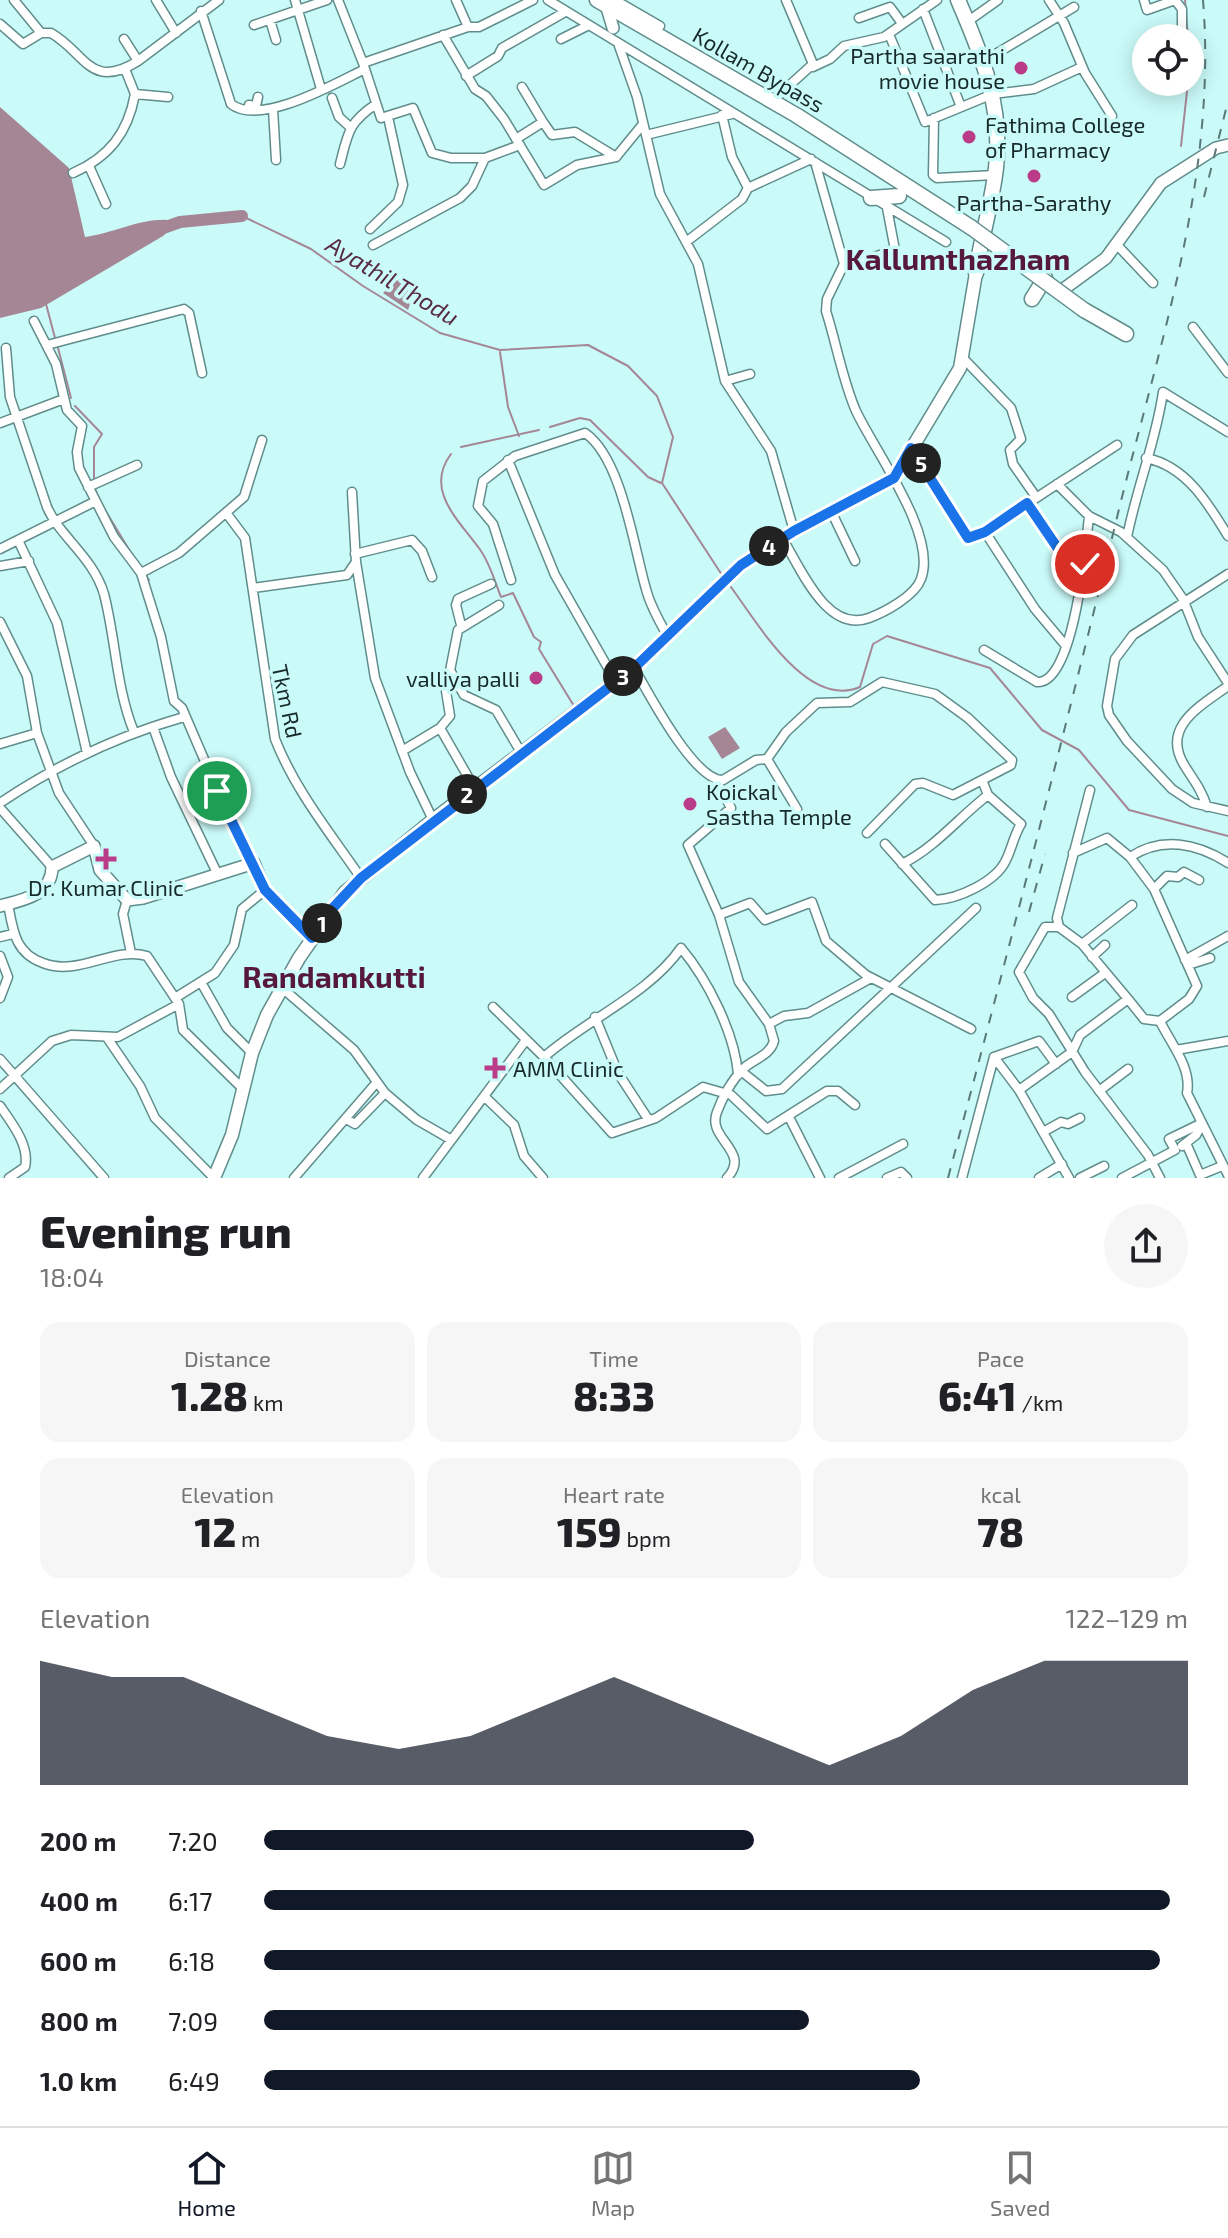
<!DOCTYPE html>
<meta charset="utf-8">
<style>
:root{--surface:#fff;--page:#f6f6f6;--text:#202124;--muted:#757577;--line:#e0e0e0;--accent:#111827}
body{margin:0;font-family:"Exo 2",sans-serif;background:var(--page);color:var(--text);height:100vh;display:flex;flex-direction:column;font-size:30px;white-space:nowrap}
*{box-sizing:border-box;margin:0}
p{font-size:26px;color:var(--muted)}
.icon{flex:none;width:44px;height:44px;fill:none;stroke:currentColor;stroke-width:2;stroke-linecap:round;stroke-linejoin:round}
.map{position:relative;height:1178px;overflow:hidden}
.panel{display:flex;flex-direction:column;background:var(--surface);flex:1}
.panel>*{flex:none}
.buttons{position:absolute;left:1132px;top:24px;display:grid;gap:16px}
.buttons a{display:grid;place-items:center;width:72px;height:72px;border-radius:50%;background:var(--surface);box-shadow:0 4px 20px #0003;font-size:40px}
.pin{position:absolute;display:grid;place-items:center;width:68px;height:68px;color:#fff;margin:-34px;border:4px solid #fff;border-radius:50%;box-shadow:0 2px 8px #0007}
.km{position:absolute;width:40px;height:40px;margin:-20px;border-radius:50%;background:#222;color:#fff;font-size:22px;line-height:40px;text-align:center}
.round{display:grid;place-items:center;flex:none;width:84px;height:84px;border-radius:42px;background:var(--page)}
.summary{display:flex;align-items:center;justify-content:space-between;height:136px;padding:0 40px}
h1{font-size:44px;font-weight:800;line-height:60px}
.metrics{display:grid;grid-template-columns:repeat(3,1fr);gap:12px;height:136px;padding:8px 40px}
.metrics div{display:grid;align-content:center;border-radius:20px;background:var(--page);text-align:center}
.metrics b{font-size:40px;font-weight:800}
.metrics small{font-size:22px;font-weight:400}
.metrics p{font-size:22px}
.chart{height:224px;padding:16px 40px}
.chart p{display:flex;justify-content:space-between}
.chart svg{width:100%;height:144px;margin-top:8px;fill:var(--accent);opacity:.7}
ul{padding:0 40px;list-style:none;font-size:26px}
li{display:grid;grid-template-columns:128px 96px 1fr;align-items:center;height:60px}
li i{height:20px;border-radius:10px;background:var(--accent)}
.tab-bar{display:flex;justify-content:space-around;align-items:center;height:112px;border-top:2px solid var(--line);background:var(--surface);font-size:22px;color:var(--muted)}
.tab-bar a{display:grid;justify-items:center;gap:4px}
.tab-bar .current{color:var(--accent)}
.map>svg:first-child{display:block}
.water{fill:#a58695}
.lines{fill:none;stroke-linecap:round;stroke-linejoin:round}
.stream{stroke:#a58695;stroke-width:2}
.river{stroke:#a58695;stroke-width:12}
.street-casing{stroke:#608d8b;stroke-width:11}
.secondary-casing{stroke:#608d8b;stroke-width:14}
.primary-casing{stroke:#608d8b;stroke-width:15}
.highway-casing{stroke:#608d8b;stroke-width:17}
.street{stroke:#fff;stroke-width:8}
.secondary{stroke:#fff;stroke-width:11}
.primary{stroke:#fff;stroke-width:12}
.highway{stroke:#fff;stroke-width:14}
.rail{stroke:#5a7877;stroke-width:2;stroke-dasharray:10 10;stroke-linecap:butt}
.highway-bridge-casing{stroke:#608d8b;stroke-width:17;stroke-linecap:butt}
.highway-bridge{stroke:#fff;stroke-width:14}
.route-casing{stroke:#fff;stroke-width:16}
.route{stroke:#1a73e8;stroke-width:10}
.poi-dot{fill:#ba3b87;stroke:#cafbf9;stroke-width:3}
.labels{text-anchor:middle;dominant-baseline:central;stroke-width:7;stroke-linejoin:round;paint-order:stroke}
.poi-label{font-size:22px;fill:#172a29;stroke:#cafbf9;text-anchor:start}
.street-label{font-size:22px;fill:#172a29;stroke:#cafbf9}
.water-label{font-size:24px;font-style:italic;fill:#582b43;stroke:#cafbf9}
.district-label{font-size:30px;font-weight:bold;fill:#56193d;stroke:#cafbf9}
</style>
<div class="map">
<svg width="1228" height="1178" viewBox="0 0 1228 1178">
<rect width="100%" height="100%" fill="#cafbf9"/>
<path class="water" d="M0 107 69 168 85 237C116 233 150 213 180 222L163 236 41 308 0 318Z
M397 280 413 295 408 310 383 293Z
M725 727 740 748 722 759 708 737Z"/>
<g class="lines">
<path class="stream" d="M1185 0 1188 38
M1181 146 1188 82
M242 216 311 249 363 286 440 333 500 350 588 345 628 366 657 396 673 437 662 483 722 575
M46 304 55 338
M58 348 71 398
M500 352 508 407 519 436
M75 406 102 434 94 447V480
M550 427 580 418 590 420 648 477 661 483
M461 447 539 430
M451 454C423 491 461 522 481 551 490 564 495 582 501 597L513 593 534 637 541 642 539 649 574 706
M94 486 99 499
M102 505 136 561
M147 577 149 580
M728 583C756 620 806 710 860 687L873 644 887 636 990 668 1042 730 1079 750 1129 810 1228 836"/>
<path class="river" d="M166 227 180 222 242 216"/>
<defs>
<path id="street" d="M14 0 41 33
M156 0 176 33
M295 0 321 89
M338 0 363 63
M456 0 468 27
M548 0 946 242
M615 0 660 26
M1049 0 1064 23 1085 73 1112 116
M1144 0 1147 10 1175 0
M1175 0 1182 9V38
M923 9 961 107
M201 11 231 104C260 127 336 83 365 69L363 63 468 27H479L533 0
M859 18 890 7 901 22
M270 20 276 40
M967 22 998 0
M0 24 23 44 41 33H51C86 53 90 91 138 61L219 0
M254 25 327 0
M889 34 925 122 993 94 1034 89 1082 67
M443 35 475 89 486 96 504 119 544 185 577 165 616 157
M124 39 138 61
M561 39 587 26
M619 46 637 97 660 194 698 264 725 381 771 451 794 531
M984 61 1074 7
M813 67 830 59 844 46 884 37 937 0
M365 69 381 118 413 108 432 153 451 158H485
M466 76 498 56 502 48 565 12
M522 87 543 122
M135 94 168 97
M332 98 339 117 350 127
M772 101 813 64 786 0
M249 105 256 106 258 97
M273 109 276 160
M722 115 732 157 748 188
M934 118 933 175 937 178 995 175
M646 135 732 114
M516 139 543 122 552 135 575 132 616 157 643 124
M340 164C348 133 348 123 376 104
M89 166 106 204
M73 173C109 157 128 133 135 94L125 69
M370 229 398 202 403 185 388 117
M686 242 742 199 748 188 811 159
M373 245 460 198 472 186 485 158 520 145
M1118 246 1153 283
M844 267 895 250 887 208
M34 321 56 364 67 410 82 426 77 452 79 468 114 537 141 573 161 637 174 701 182 708 228 815 254 863
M1193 327 1228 373
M47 345 184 309 189 313 202 373
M6 348 10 397 47 507C60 537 93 557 104 594 116 640 116 688 134 732
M963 358 1011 408 1021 439 1010 450 1013 464 1036 497
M725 381 750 374
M0 423 64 399
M911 448 964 535 975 538 1117 445
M1146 458C1186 466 1208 503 1228 536
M508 460 555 575 616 682
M1057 484 1089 516 1121 532 1163 570 1183 599 1198 637 1228 683
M88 487 137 465
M1027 503 1082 584
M832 513 855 561
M227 514 245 538 275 739C295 790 330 833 361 878
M985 532 1035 609 1066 646
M1127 537C1137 487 1156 441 1163 392L1228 432
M782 538C800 566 826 634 869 618 885 612 915 596 921 579 938 535 874 450 856 411 843 382 836 342 826 311L827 299 844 264 815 162
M18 540 57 623 87 753
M0 549 94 502
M355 554 412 540 422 551 432 577
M356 562 375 678 410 772 433 820
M0 566 29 561
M141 573 179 553 244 497 262 440
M1228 574 1133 635 1115 659 1107 706 1109 715 1127 741 1172 789 1193 803 1228 811
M511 580 493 524 478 506 483 481 515 456 585 433C622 458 634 549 646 589 650 605 659 621 667 635
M253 588 347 575 356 562 352 492
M0 622 27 676 37 733 59 793 94 846
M461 625 456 605 458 599 491 584
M984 650 1037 682C1074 685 1086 545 1089 516
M634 668C648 692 694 781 723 780L756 760 767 759 797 809
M451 672 464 695 496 710 522 754
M153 727 171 777 218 875
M440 728 475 789
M0 744 37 733
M402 751 440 728 450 716 446 691 458 630 499 605
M767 759 786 732 817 703 850 702 882 682 935 694 968 718 1012 760 1011 765 953 795 923 783 915 784 867 833
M716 780 731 808 688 845 719 915 739 982 769 1024 774 1041C770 1056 753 1059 743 1069 732 1080 722 1098 717 1112 706 1139 752 1151 727 1178
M1090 790 1057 918 1059 927 1082 944 1128 999
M0 803C58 764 117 736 184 717
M1207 807C1202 791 1195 782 1186 768 1159 728 1199 707 1228 686
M0 808 52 867
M885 844 935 900C958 899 996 882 1006 860 1012 848 1014 835 1021 824L988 795 982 780
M1073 853 1107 838 1130 857C1162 836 1197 843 1228 863
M1130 857 1154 889 1197 986 1189 999 1160 1021
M902 864C936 847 958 818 988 795
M1154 889 1167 876 1178 877 1184 872 1199 880
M127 900 123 914 131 953
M8 904C13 931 15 953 43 963 79 977 112 946 147 956L179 1004 183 1030 244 1090
M719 915 750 903 765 920 812 902 826 941 866 975 971 1029
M1059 927H1045L1019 972 1033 998 1049 1014 1085 1072 1148 1155 1160 1178
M0 937 13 934
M1082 944 1132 905
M0 956 8 977 0 998
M1092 957 1105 945
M1185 960 1228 936
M1188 965 1210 958
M202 984 227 1028 252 1053
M281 987 354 1050 385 1093 417 1120 450 1139
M1072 997 1105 973
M175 998 215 973 234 945 242 909 265 890
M493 1007 544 1057 612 1133 656 1118 703 1087 731 1095 767 1129 827 1091H838L855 1105
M595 1017 618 1073 648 1119
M769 1024 784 1016 808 1013 871 978
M108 1039 140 1086 155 1118 214 1178
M1176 1050 1228 1041
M544 1057C587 1019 648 995 681 948 708 980 735 1034 738 1075
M994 1057 1019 1090 1069 1178
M994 1057 1039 1041 1056 1064
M0 1059 104 1178
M741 1071 766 1091 782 1089 976 908
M0 1089 52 1041 71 1035 118 1037 179 1004
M1019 1090 1072 1052 1080 1035 1128 999 1144 1019 1160 1021C1170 1043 1192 1067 1187 1093L1228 1175
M1099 1091 1128 1069
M485 1097 514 1125 524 1156 543 1178
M0 1106C12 1123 30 1146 25 1167L9 1178
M789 1117 820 1178
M346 1119 355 1124 385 1093
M1043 1132 1061 1122 1068 1124 1080 1118
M1186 1143 1200 1175 1222 1166
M1182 1146 1196 1135 1202 1124
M294 1178 377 1082
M423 1178 526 1040
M839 1178 903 1144
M887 1178 901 1172 907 1178
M962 1178 994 1057
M1039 1178 1062 1164
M1080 1178 1104 1166
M1122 1178 1175 1150 1169 1139 1202 1123"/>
<path id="secondary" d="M605 1 613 28
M1061 291 1106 258 1161 183 1216 148 1228 145
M0 906C23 900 52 895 52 867L94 846 100 870 127 900 143 898 254 863 265 890 312 938"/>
<path id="primary" d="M214 1178 232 1135 252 1053 267 1015 299 958 345 892 433 820 634 668 741 565 794 531 894 478 960 368 976 273"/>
<path id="highway" d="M597 0 796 115 972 228
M958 0C982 55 1003 107 996 168 992 203 981 238 976 273
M871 198 899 196
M1032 299 1045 278
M1084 310 1126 334"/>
</defs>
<use href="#street" class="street-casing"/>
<use href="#secondary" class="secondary-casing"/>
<use href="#primary" class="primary-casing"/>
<use href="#highway" class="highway-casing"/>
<use href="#street" class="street"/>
<use href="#secondary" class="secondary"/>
<use href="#primary" class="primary"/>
<use href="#highway" class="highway"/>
<path class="rail" d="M1204 197 1228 101
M1029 912 1045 854
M948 1178C1008 953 1066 727 1121 501 1162 336 1217 171 1203 0"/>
<defs>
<path id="highway-bridge" d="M972 228 1084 310"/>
</defs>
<use href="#highway-bridge" class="highway-bridge-casing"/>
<use href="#highway-bridge" class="highway-bridge"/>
</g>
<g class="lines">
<defs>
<path id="route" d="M217 791 265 890 312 938 331 910 361 878 634 668 741 565 794 531 894 478 911 448 968 538 985 532 1027 503 1082 584 1085 564"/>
</defs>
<use href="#route" class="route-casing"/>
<use href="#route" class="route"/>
</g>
<g class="poi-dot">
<circle cx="1021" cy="68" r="8"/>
<circle cx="969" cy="137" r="8"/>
<circle cx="1034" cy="176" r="8"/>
<circle cx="536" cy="678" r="8"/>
<circle cx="690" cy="804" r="8"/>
<path d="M102 847h8v8h8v8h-8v8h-8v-8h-8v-8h8z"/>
<path d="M491 1056h8v8h8v8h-8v8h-8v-8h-8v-8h8z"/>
</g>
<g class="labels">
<g class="poi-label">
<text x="1005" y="55" text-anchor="end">Partha saarathi<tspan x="1005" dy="25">movie house</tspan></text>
<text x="985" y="124">Fathima College<tspan x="985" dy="25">of Pharmacy</tspan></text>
<text x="1034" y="202" text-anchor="middle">Partha-Sarathy</text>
<text x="520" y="678" text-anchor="end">valliya palli</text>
<text x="706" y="791">Koickal<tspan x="706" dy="25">Sastha Temple</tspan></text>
<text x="106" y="887" text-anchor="middle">Dr. Kumar Clinic</text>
<text x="513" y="1068">AMM Clinic</text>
</g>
<g class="street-label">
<text transform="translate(759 69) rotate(30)">Kollam Bypass</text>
<text transform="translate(288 701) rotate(78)">Tkm Rd</text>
</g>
<g class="water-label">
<text transform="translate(393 280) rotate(31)">Ayathil Thodu</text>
</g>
<g class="district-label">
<text x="958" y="258">Kallumthazham</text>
<text x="334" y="976">Randamkutti</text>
</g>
</g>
</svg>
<div class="buttons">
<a><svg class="icon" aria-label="locate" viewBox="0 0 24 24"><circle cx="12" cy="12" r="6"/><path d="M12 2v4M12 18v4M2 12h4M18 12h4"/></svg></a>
</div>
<div class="pin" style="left:217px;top:791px;background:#1e9e55"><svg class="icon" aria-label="arrive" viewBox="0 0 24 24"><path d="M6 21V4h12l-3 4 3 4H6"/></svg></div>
<div class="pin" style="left:1085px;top:564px;background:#d93025"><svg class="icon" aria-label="check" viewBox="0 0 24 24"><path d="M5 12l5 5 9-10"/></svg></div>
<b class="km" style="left:322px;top:923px">1</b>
<b class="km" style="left:467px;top:794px">2</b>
<b class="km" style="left:623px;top:676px">3</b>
<b class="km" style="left:769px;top:546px">4</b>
<b class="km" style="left:921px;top:463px">5</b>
</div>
<section class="panel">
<div class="summary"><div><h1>Evening run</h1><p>18:04</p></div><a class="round"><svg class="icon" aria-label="share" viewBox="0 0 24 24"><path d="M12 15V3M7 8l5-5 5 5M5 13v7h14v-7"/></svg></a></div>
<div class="metrics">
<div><p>Distance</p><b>1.28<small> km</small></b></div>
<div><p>Time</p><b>8:33</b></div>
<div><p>Pace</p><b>6:41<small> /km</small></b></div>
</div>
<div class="metrics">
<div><p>Elevation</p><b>12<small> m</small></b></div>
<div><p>Heart rate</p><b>159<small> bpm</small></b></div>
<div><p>kcal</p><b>78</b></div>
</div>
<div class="chart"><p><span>Elevation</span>122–129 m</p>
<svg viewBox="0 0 160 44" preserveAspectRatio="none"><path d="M0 44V6L10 11L20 11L30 20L40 29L50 33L60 29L70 20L80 11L90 20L100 29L110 38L120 29L130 15L140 6L150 6L160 6V44z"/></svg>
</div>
<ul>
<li><b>200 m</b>7:20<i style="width:53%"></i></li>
<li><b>400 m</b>6:17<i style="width:98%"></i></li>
<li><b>600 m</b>6:18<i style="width:97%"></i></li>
<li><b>800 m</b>7:09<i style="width:59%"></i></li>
<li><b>1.0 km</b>6:49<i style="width:71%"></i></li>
</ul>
</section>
<nav class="tab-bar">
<a class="current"><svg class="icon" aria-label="home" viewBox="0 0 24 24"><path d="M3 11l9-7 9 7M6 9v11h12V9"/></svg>Home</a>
<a><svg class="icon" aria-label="map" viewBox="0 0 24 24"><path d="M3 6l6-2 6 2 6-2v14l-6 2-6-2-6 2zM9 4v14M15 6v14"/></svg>Map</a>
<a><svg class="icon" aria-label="saved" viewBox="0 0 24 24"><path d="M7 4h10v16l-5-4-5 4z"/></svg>Saved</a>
</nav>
